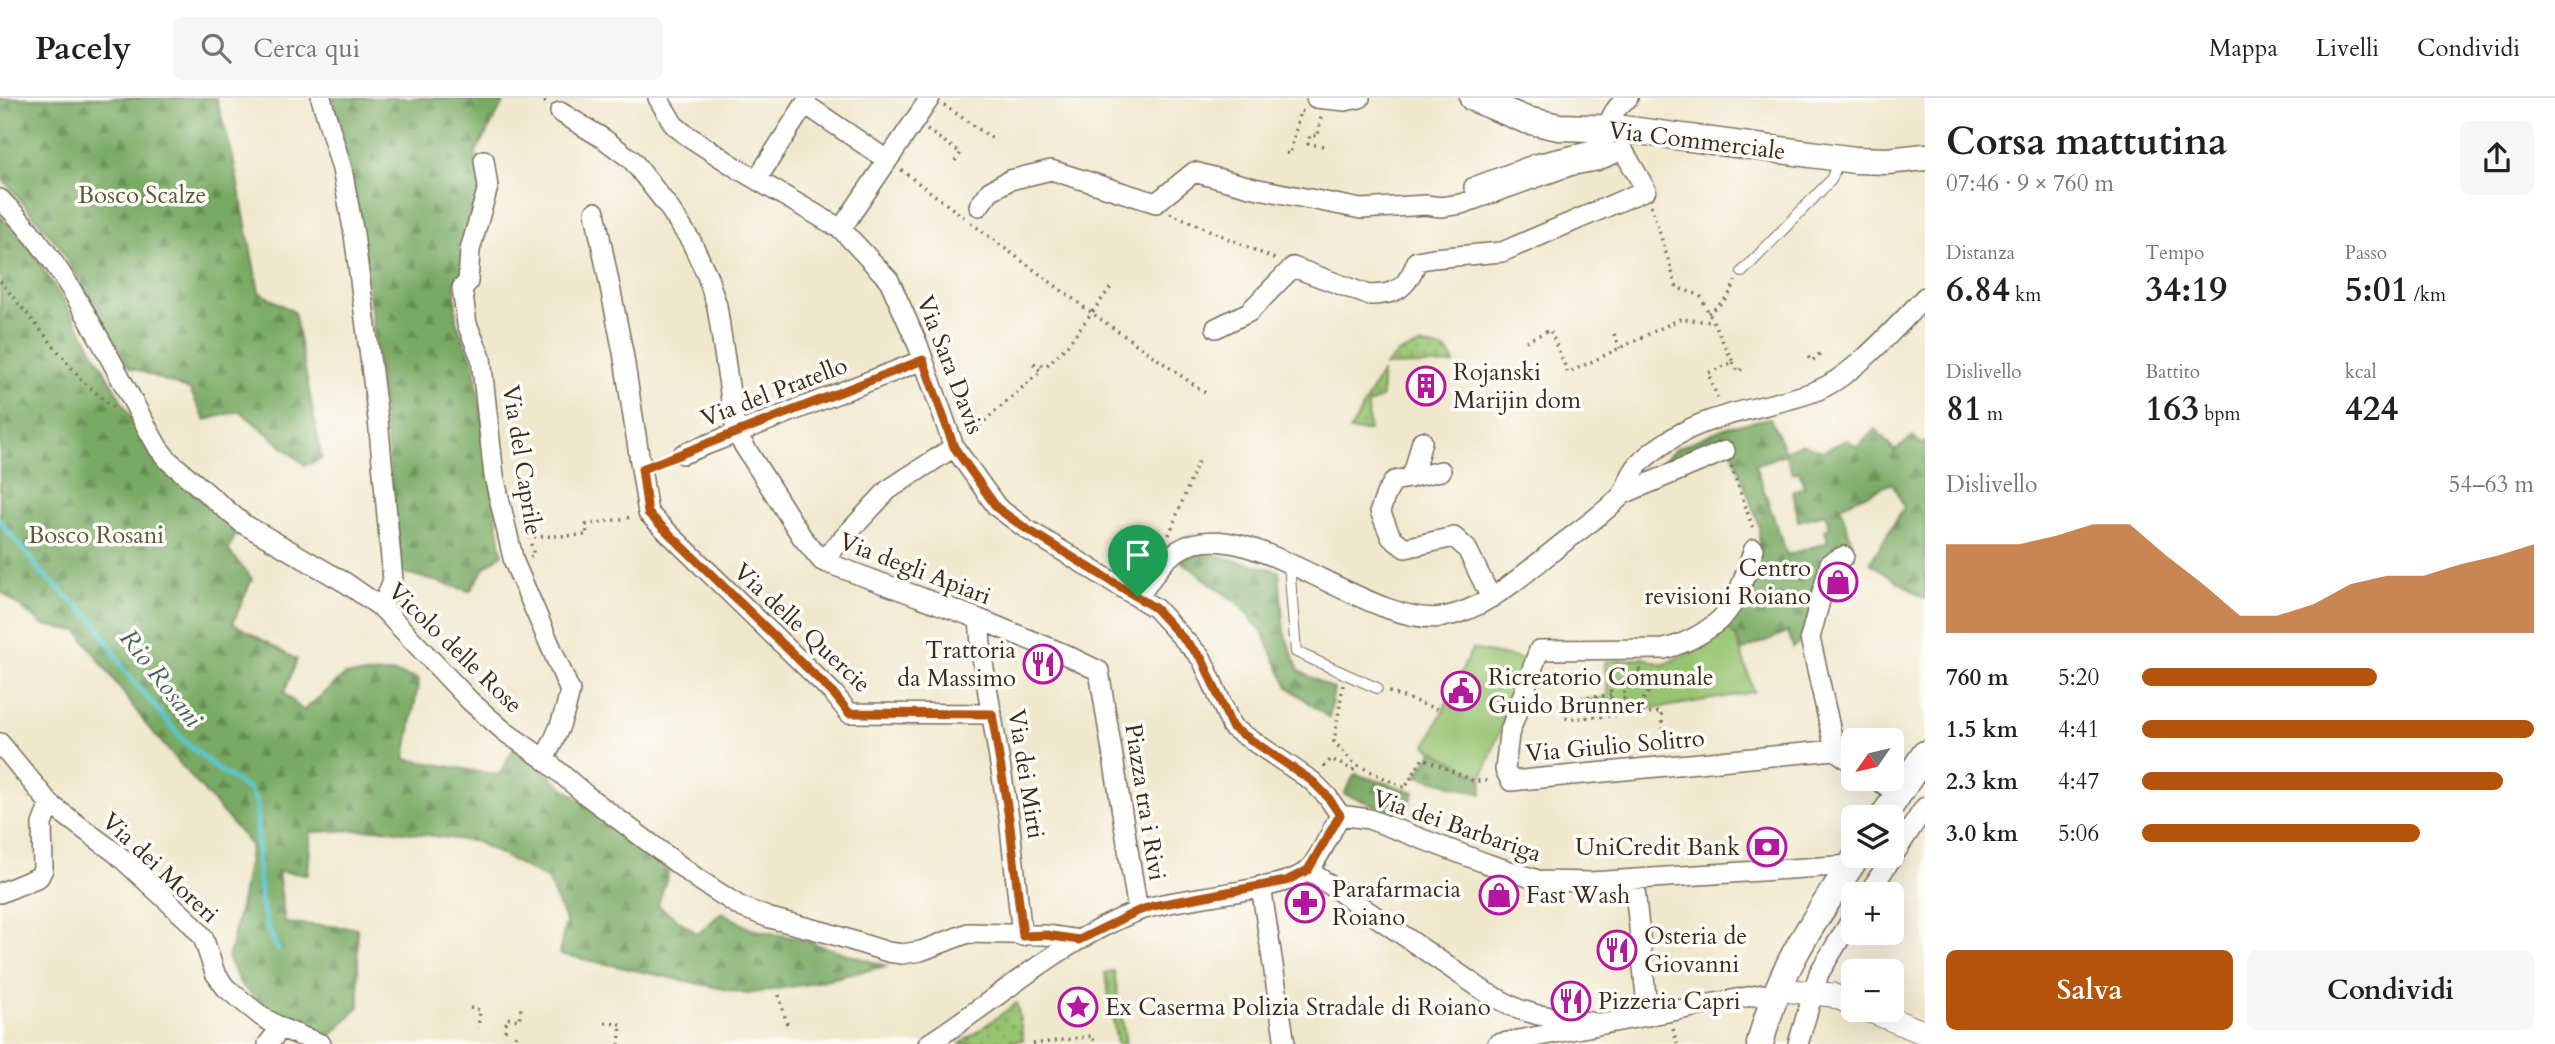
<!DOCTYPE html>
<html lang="it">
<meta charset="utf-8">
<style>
:root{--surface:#fff;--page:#f6f6f6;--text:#202124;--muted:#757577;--line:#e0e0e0;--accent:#b45309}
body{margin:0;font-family:Cardo,serif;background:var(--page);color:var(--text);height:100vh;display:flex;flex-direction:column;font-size:26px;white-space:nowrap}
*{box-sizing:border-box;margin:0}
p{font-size:23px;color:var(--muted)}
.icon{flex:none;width:38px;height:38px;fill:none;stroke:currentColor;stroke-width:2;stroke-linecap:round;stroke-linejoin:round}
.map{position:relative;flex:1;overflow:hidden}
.drawer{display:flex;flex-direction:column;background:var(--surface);width:630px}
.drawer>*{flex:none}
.needle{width:46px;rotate:236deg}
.fabs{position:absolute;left:1841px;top:630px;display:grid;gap:14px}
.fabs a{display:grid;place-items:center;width:63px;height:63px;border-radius:10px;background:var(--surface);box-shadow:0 7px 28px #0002;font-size:35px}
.pin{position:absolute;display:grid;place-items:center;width:60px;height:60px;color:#fff;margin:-72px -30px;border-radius:50% 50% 50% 0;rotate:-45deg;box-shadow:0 0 7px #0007}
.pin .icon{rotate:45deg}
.round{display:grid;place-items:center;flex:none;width:74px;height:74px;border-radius:10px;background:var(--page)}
.summary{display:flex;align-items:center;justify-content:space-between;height:119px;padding:0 21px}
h1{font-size:38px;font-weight:800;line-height:52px}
.metrics{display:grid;grid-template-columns:repeat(3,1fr);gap:10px;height:119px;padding:7px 21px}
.metrics div{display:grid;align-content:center}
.metrics b{font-size:35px;font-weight:800}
.metrics small{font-size:19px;font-weight:400}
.metrics p{font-size:19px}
.chart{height:196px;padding:14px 21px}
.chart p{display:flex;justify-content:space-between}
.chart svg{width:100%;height:126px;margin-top:7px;fill:var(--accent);opacity:.7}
.button{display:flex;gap:14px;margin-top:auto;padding:14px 21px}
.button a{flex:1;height:80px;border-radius:10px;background:var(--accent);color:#fff;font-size:28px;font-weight:800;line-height:80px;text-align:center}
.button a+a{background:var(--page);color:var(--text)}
ul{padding:0 21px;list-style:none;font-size:23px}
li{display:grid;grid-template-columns:112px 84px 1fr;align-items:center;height:52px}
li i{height:18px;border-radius:9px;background:var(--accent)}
header{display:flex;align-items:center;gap:42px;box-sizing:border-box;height:98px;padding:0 35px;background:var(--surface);border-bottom:2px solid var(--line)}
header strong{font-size:33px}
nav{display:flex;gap:38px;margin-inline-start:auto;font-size:24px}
.search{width:490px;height:63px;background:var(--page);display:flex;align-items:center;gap:18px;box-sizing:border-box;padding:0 24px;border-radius:10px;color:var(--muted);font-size:26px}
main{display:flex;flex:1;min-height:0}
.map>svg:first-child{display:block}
.grass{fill:url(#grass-dots);stroke:#697748;stroke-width:2}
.forest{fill:url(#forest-firs);stroke:#5a6a40;stroke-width:2;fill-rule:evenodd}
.garden{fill:#97c471;stroke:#697748;stroke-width:2}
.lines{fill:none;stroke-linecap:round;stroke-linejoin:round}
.stream{stroke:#5ac7d0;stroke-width:5}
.service-casing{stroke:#7a6c5b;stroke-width:12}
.minor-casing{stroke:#7a6c5b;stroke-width:22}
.tertiary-casing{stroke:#7a6c5b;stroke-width:25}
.secondary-casing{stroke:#7a6c5b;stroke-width:29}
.path{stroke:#7a6c5b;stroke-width:3.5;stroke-dasharray:2 5;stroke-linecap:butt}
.service{stroke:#fff;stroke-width:10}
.minor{stroke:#fff;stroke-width:19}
.tertiary{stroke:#fff;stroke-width:23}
.secondary{stroke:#fff;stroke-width:26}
.route-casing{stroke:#fff;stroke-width:14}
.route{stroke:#b45309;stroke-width:9}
.labels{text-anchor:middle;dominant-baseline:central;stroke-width:7;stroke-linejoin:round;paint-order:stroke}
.street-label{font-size:24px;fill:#3b2a1e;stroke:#fdfcf7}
.park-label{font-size:24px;fill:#575837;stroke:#fdfcf7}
.poi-label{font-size:24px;fill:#3b2a1e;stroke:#fdfcf7;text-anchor:start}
.water-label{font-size:26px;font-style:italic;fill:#46615c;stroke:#fdfcf7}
</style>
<header>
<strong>Pacely</strong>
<div class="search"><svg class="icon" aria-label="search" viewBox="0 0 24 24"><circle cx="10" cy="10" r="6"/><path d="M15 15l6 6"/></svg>Cerca qui</div>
<nav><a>Mappa</a><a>Livelli</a><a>Condividi</a></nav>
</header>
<main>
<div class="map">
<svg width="1925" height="946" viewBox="0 0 1925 946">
<defs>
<pattern id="grass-dots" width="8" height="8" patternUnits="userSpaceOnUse" patternTransform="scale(1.75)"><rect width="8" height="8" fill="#97c471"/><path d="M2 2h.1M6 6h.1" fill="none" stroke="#7c9f5c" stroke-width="1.8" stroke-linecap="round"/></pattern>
<pattern id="forest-firs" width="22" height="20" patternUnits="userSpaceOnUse" patternTransform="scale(1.75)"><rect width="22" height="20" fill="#79aa63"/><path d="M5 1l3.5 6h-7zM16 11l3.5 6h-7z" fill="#648b51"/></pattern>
</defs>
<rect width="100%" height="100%" fill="#fdfcf7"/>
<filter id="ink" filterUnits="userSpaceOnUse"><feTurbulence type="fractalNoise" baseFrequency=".0143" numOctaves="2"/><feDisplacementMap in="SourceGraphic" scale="14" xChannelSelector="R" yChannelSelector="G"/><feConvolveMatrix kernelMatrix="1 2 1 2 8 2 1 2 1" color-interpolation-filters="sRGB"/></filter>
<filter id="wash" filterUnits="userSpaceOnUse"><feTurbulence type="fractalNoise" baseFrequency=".00686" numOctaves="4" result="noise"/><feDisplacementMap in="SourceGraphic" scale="28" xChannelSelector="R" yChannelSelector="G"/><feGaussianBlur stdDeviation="1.57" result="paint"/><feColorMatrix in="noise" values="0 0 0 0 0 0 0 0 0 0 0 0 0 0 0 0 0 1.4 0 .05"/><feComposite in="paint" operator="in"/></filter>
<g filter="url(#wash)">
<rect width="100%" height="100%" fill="#f0e8cd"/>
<path class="grass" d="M1421 247C1437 249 1449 249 1454 266L1385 268 1398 255Z
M1382 273V299L1368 307 1369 333H1350Z
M1114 873 1126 946H1117L1105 875Z
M1017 905 1023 942 993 946H960Z"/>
<path class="forest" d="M0 0H216L232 55 259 194 294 214 322 361 305 367 240 313 205 322 190 292 129 269 60 149 0 78Z
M332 0H506L476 54 480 91 463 176 455 185 456 223 474 266 502 456 485 469 470 493 402 474 367 179 341 27Z
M0 118 26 144 74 219 154 360 237 434 228 452 252 481 233 525 297 562 284 595 303 613 345 577 395 575 419 581 405 661 499 677 514 650 669 773 658 807 698 836 722 814 751 831 800 841 886 868 808 886 747 896 559 856 566 823 547 781 477 744 383 731 311 734 308 776 278 774 285 825 357 830 359 908 331 938 268 911 241 887 228 861 242 800 251 747 148 629 78 533 43 527 0 493Z
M1770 320 1785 353 1801 346 1823 353 1847 342 1857 349 1876 331 1895 353 1913 338 1922 347 1925 344V501L1870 465 1904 409 1892 385 1840 408 1853 448 1827 462 1805 540 1793 550 1788 534 1741 553 1736 539 1726 528 1759 453V428L1730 347 1645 380 1677 350 1727 329ZM1785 356 1792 375 1799 373 1804 389 1793 393 1798 423 1825 416 1830 430 1825 431 1828 444 1787 457 1755 367Z
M1197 456 1219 458 1279 473 1284 534 1299 573 1334 591 1329 620 1288 589 1263 536 1242 509 1180 462Z
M1433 652 1482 680V696L1417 678Z
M1355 676 1414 694 1404 718 1344 696Z"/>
<path class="garden" d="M1726 528 1736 539 1754 594 1665 609 1609 613 1608 604 1572 608 1571 603 1608 599 1604 564 1644 560 1663 567 1699 550Z
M1472 551 1527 562 1482 680 1426 648Z"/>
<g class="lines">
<path class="stream" d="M0 422C11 441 28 454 39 472L97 526 125 573 183 642 216 670 250 692 257 706 258 778 261 804 269 834 278 851"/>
</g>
</g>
<g filter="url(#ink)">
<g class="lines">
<defs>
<path id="service" d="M1742 174 1831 82 1839 61
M1289 466 1296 554 1377 590"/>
<path id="minor" d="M321 0 342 71 354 136 378 321 393 482 382 510
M658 0 674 27 685 36 740 72 841 131
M930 0 841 131 889 182 918 247 954 349 997 409 1025 430 1155 510 1202 561 1232 629 1312 683 1327 698 1340 717
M1316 0 1345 3 1360 0
M560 14 604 41 632 62 667 107 691 143 707 177 717 208 736 335 802 439 822 463 979 521 1062 555 1099 573 1138 813
M484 62 488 89 470 152 468 184 462 190 467 226 481 260 494 378 514 464 570 593C565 617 557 639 544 661
M757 81 805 6 887 62
M1474 89 1536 66 1592 53 1604 44C1609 24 1611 12 1628 0
M0 101C72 170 110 266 159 351L169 363 242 425 346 485 382 510 470 603 504 633 544 661 586 697 699 782 741 809 770 820 828 835 888 854 902 856 921 853 968 835 1046 837 1079 842
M979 108 990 93 1010 82 1051 72 1156 105 1194 74 1254 90 1361 111 1426 107 1441 109 1461 106 1569 68 1596 63 1623 52 1646 92 1502 154 1433 160 1417 163C1407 190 1397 197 1368 197L1293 169 1249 214 1216 230
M595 114 623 254 648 415 834 596 849 615 992 616
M683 356 923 262
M1441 373 1394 383 1386 396 1380 413 1391 439 1405 450 1454 439 1467 451 1491 500
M1410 380 1415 370 1422 343
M1623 396 1725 353
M1754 451C1747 469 1742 491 1732 507 1718 529 1689 545 1664 551L1539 552 1509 636 1505 672 1511 683 1835 652 1853 665
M822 463 888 392 954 349
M1138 499C1151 483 1160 463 1179 452 1245 410 1367 530 1443 519 1489 511 1528 472 1563 445 1583 430 1604 415 1621 398 1627 391 1628 382 1633 374 1641 361 1656 351 1668 343 1710 314 1766 311 1813 294 1851 281 1897 228 1925 199
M979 521 982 559 1009 720 1022 838
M0 645 50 706 117 756 189 823 203 839 215 875 226 890 261 918 281 930 321 946
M1835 652 1810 540 1830 465 1844 458
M1876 681 1898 696
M1340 717 1369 721 1488 766 1541 783 1591 784 1851 767
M1308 772 1487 895 1518 911 1538 917 1604 926
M1634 781 1648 918
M1261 788 1285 946
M0 795 39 779 43 771 42 726 50 706
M1868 796 1925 709
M268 946 281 930
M928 946C998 901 1060 843 1138 813 1176 798 1285 794 1308 772 1318 763 1333 730 1340 717
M1497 946 1763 896
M1798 946 1819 875 1853 819"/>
<path id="tertiary" d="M1792 893 1832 897 1853 906
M1868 912 1925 935"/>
<path id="secondary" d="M1473 0 1526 22 1559 29 1623 31 1855 62 1887 63 1925 59
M1883 719 1925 656
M1760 946C1778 871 1815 821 1857 758"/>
</defs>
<use href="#service" class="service-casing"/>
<use href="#minor" class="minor-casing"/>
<use href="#tertiary" class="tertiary-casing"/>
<use href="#secondary" class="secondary-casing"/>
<path class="path" d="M538 0 547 5
M944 7 993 41
M927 32 961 55 955 63
M1323 48 1308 46 1310 37 1318 38 1321 18 1323 19
M1286 55 1290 56 1300 13 1306 14
M901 72 965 120
M1651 107 1677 190 1700 197 1733 264 1708 275 1718 301
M1170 115 1275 161
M971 125 1092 215 1207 296
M0 183 81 281 115 312
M1708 215C1720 207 1732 197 1735 183
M1614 236 1620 250
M1526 243 1550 232 1568 275 1680 221 1713 224
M1808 259 1812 263 1823 253
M1733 264 1738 274 1744 269
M969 337 1041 273 1031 265 1046 268 1066 249 1111 189
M1731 368 1754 433
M1169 437 1199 361
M530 459 534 457 529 439 587 437 586 427 632 419
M1619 570 1623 571 1627 583 1624 594 1626 599 1612 608 1639 607 1648 595V578L1637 570
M1343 587 1334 644 1355 666 1405 690 1423 660 1474 683H1489
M1389 594 1442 613
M1611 597 1569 602 1563 619 1568 621 1661 614 1665 653
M1587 620 1586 611 1612 608 1608 573 1611 570
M1324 669 1331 661 1353 672 1355 667
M779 897 788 930
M470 910 480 912 478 930
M605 925 621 926 619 946
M1673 931 1677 946
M505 933 507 920 519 922 521 910
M515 946 516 935
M1033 946 1093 938 1094 946"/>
<use href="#service" class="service"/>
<use href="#minor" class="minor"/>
<use href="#tertiary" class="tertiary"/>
<use href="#secondary" class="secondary"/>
</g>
</g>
<g class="lines" filter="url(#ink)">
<defs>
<path id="route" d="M923 262 954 349 997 410 1025 430 1155 510 1202 561 1232 629 1312 683 1327 698 1340 717 1308 772 1286 783 1153 808 1138 813 1079 842 1046 837 1023 838 1009 720 992 616 849 615 834 596 648 415 642 371Z"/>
</defs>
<use href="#route" class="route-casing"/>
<use href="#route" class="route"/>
</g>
<defs>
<symbol id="building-ring" viewBox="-11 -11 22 22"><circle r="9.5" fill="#fdfcf7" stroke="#b5179e" stroke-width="1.5"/><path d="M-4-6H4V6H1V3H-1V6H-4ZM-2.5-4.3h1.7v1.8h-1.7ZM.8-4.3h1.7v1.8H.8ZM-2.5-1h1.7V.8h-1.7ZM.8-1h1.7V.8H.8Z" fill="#b5179e"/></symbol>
<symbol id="shop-ring" viewBox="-11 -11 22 22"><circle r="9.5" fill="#fdfcf7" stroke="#b5179e" stroke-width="1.5"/><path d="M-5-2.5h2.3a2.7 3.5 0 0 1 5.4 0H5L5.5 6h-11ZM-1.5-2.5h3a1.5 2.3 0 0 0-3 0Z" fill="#b5179e"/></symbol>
<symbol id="restaurant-ring" viewBox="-11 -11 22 22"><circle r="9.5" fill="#fdfcf7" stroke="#b5179e" stroke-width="1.5"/><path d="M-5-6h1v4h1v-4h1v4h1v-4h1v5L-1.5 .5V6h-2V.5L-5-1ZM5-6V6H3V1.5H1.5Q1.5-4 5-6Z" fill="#b5179e"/></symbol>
<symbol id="civic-ring" viewBox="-11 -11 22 22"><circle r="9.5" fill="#fdfcf7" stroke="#b5179e" stroke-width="1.5"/><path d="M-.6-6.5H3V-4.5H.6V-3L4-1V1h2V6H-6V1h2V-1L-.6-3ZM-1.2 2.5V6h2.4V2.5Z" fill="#b5179e"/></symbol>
<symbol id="bank-ring" viewBox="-11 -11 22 22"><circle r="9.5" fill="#fdfcf7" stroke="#b5179e" stroke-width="1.5"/><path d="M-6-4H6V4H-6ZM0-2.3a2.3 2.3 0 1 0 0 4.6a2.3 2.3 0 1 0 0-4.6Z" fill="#b5179e"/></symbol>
<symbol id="pharmacy-ring" viewBox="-11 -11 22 22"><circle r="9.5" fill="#fdfcf7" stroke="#b5179e" stroke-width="1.5"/><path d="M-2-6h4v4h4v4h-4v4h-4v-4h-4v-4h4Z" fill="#b5179e"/></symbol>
<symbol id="sight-ring" viewBox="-11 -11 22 22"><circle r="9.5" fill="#fdfcf7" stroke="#b5179e" stroke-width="1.5"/><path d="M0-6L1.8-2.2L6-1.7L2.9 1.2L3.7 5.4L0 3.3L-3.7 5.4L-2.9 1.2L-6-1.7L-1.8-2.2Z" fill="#b5179e"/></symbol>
</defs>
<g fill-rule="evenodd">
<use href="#building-ring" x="1404" y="266" width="44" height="44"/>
<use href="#shop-ring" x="1816" y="462" width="44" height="44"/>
<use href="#restaurant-ring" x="1021" y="544" width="44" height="44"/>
<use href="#civic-ring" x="1439" y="571" width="44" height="44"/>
<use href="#bank-ring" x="1745" y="727" width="44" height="44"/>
<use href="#shop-ring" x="1477" y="775" width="44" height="44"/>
<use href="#pharmacy-ring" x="1283" y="783" width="44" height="44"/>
<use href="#restaurant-ring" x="1595" y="830" width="44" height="44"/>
<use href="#restaurant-ring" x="1549" y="881" width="44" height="44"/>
<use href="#sight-ring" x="1056" y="887" width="44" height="44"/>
</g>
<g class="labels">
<g class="street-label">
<text transform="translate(1697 43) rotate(7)">Via Commerciale</text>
<text transform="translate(950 267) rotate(69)">Via Sara Davis</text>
<text transform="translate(774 294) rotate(-21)">Via del Pratello</text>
<text transform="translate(522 362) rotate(81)">Via del Caprile</text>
<text transform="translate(915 471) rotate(21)">Via degli Apiari</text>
<text transform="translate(802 530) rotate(43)">Via delle Quercie</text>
<text transform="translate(455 550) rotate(44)">Vicolo delle Rose</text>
<text transform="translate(1615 648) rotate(-5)">Via Giulio Solitro</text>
<text transform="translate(1026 676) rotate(81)">Via dei Mirti</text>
<text transform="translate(1145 704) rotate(81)">Piazza tra i Rivi</text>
<text transform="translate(1457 728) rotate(19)">Via dei Barbariga</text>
<text transform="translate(160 770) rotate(43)">Via dei Moreri</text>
</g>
<g class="park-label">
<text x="142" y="97">Bosco Scalze</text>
<text x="96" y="437">Bosco Rosani</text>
</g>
<g class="poi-label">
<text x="1453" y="274">Rojanski<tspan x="1453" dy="28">Marijin dom</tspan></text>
<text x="1811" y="470" text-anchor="end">Centro<tspan x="1811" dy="28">revisioni Roiano</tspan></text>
<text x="1016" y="552" text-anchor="end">Trattoria<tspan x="1016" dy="28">da Massimo</tspan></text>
<text x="1488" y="579">Ricreatorio Comunale<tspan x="1488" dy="28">Guido Brunner</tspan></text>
<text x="1740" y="749" text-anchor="end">UniCredit Bank</text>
<text x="1332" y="791">Parafarmacia<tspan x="1332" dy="28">Roiano</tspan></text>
<text x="1526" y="797">Fast Wash</text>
<text x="1644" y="838">Osteria de<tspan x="1644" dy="28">Giovanni</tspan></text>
<text x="1598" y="903">Pizzeria Capri</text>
<text x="1105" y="909">Ex Caserma Polizia Stradale di Roiano</text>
</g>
<g class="water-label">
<text transform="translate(161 580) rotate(52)">Rio Rosani</text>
</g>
</g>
</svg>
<div class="fabs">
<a><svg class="needle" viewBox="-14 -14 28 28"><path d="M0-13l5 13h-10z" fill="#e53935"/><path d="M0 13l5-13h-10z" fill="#757577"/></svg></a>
<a><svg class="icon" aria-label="layers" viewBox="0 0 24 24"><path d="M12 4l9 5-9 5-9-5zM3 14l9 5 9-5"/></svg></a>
<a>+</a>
<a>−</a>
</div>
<div class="pin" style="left:1138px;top:499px;background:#1e9e55"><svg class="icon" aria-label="arrive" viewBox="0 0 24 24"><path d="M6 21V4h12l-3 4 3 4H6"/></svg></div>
</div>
<section class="drawer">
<div class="summary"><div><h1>Corsa mattutina</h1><p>07:46 · 9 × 760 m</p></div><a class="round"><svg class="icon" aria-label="share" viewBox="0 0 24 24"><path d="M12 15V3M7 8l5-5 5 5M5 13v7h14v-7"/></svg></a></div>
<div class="metrics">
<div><p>Distanza</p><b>6.84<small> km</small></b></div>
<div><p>Tempo</p><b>34:19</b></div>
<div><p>Passo</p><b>5:01<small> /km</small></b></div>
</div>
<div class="metrics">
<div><p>Dislivello</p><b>81<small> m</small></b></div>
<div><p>Battito</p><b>163<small> bpm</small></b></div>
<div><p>kcal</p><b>424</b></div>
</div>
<div class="chart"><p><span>Dislivello</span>54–63 m</p>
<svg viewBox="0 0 160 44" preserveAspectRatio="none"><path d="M0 44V13L10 13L20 13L30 10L40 6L50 6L60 17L70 27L80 38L90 38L100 34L110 27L120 24L130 24L140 20L150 17L160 13V44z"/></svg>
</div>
<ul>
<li><b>760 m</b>5:20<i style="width:60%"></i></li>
<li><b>1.5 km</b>4:41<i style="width:100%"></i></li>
<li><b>2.3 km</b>4:47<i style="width:92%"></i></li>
<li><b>3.0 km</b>5:06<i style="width:71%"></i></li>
</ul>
<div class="button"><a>Salva</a><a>Condividi</a></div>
</section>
</main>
